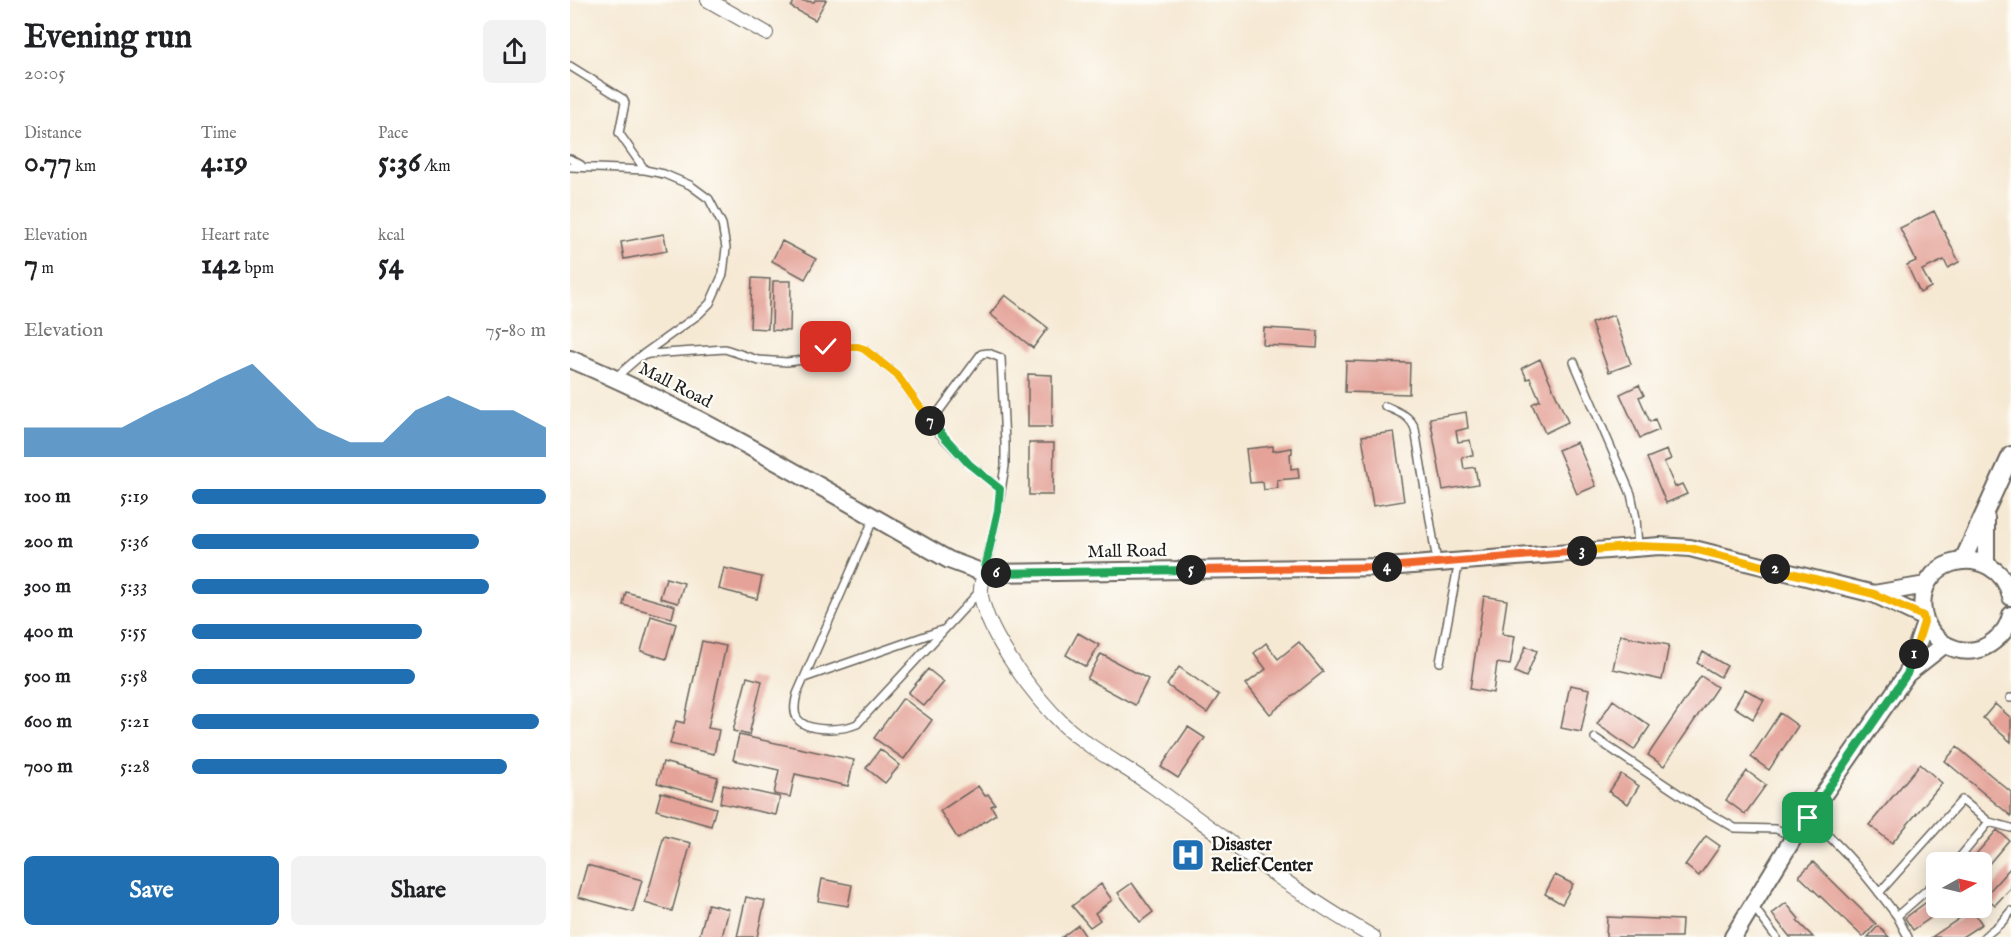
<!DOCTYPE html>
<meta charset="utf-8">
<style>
:root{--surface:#fff;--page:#f2f2f2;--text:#202124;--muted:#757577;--accent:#1f6fb2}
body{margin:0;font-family:"IM FELL English",serif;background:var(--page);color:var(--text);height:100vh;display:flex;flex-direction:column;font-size:22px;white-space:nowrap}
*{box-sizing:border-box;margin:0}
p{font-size:20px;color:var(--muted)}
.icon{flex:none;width:33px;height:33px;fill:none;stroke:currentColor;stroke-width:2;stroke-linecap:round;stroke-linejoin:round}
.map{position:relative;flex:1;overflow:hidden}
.sheet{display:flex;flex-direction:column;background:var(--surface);width:570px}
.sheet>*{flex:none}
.needle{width:39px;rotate:82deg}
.buttons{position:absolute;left:1356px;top:852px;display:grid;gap:12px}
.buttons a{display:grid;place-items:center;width:66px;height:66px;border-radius:9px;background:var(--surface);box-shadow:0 3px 15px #0003;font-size:30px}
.pin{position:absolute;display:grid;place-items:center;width:51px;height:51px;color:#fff;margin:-26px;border-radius:12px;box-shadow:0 3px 9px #0006}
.km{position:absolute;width:30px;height:30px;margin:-15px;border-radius:50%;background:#222;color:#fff;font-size:16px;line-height:30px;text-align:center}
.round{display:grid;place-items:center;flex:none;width:63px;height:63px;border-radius:9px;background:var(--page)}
.overview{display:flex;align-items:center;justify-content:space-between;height:102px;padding:0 24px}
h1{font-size:33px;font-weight:700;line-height:45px}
.metrics{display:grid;grid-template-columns:repeat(3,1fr);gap:9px;height:102px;padding:6px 24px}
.metrics div{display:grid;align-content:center}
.metrics b{font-size:30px;font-weight:700}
.metrics small{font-size:16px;font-weight:400}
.metrics p{font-size:16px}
.chart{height:168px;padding:12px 24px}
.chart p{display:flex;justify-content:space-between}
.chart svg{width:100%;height:108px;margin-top:6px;fill:var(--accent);opacity:.7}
.button{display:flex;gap:12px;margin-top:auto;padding:12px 24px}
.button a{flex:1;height:69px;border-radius:9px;background:var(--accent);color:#fff;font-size:24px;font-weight:700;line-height:69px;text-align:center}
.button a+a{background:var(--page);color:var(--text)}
ul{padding:0 24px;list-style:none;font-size:20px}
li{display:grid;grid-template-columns:96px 72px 1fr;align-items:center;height:45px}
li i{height:15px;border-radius:8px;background:var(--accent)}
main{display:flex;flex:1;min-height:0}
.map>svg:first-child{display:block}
.built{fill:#f7d1c8}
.building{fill:#e4a298}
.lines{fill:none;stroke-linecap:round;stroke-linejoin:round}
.service-casing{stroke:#68645c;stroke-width:10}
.minor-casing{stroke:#68645c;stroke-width:16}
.tertiary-casing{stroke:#68645c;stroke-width:20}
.service{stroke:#fff;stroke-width:7}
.minor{stroke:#fff;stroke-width:14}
.tertiary{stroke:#fff;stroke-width:16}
.split-1-casing{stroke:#fff;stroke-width:12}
.split-2-casing{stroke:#fff;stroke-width:12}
.split-3-casing{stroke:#fff;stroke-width:12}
.split-4-casing{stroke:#fff;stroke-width:12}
.split-5-casing{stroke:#fff;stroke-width:12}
.split-6-casing{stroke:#fff;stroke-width:12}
.split-7-casing{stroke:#fff;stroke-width:12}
.split-8-casing{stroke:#fff;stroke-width:12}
.split-1{stroke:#22a559;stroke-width:8}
.split-2{stroke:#f5b400;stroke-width:8}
.split-3{stroke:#f5b400;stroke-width:8}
.split-4{stroke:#f0652b;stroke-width:8}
.split-5{stroke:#f0652b;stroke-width:8}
.split-6{stroke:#22a559;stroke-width:8}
.split-7{stroke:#22a559;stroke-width:8}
.split-8{stroke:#f5b400;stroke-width:8}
.labels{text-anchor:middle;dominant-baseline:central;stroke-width:4.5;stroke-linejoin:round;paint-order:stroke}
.street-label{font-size:18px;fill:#1c1c1c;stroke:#fdfcf7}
.poi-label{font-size:18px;font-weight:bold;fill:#1c1c1c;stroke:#fdfcf7;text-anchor:start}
</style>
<main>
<section class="sheet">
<div class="overview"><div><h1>Evening run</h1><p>20:05</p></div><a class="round"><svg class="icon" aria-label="share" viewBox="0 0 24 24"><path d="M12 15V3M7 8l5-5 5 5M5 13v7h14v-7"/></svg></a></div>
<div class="metrics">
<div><p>Distance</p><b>0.77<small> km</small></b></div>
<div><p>Time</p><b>4:19</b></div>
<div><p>Pace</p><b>5:36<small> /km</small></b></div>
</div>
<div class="metrics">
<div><p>Elevation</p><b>7<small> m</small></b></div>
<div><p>Heart rate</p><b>142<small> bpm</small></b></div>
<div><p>kcal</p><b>54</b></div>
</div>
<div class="chart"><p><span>Elevation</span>75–80 m</p>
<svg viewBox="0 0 160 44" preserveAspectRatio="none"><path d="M0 44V32L10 32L20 32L30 32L40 25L50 19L60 12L70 6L80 19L90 32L100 38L110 38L120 25L130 19L140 25L150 25L160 32V44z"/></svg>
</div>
<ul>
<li><b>100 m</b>5:19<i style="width:100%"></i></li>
<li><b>200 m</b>5:36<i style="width:81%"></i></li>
<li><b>300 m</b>5:33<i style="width:84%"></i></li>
<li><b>400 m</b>5:55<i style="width:65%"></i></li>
<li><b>500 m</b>5:58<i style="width:63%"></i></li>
<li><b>600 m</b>5:21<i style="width:98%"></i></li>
<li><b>700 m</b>5:28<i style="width:89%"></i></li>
</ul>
<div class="button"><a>Save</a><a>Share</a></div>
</section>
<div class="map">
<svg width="1441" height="937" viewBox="0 0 1441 937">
<rect width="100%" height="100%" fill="#fdfcf7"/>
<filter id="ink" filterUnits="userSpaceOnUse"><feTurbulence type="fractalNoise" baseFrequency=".0167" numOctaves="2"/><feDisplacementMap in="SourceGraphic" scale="12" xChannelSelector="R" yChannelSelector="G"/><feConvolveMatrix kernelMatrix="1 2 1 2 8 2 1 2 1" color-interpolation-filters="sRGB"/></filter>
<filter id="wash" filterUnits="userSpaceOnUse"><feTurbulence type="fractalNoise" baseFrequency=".008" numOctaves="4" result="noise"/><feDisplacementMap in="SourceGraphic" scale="24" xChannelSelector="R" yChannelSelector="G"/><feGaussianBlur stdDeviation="1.35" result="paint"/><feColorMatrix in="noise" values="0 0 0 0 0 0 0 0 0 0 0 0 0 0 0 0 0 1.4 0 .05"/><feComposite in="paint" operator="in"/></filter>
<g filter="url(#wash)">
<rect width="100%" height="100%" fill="#f6e9d4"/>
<path class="built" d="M614 834 624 850 621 869 612 860Z"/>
<g id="blocks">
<path class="building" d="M225 0 244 2 245 0H256L245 20 221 7Z
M1364 211 1389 262 1378 268 1374 260 1352 270 1361 287 1350 293 1337 265 1346 261 1330 228Z
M94 234 97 251 54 259 51 242Z
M212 241 246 259 235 279 202 261Z
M182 278 200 279 198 329 180 328Z
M203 281H221L220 331 202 330Z
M435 295 478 328 463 348 420 314Z
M1044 315 1061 364 1039 372 1021 323Z
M694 328 748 331 747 348 693 345Z
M970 359 998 422 975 433 962 404 970 400 960 378 957 379 952 368Z
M776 361 840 363 839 394 775 392Z
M458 374 482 375V427H458Z
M1069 385 1074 395 1069 397 1080 422 1085 419 1089 430 1070 438 1050 394Z
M896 412 898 428 886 431 888 442 900 440 903 455 892 457 894 469 905 467 908 484 873 490 860 418Z
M824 432 834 501 803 506 792 436Z
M1007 442 1026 486 1007 494 988 450Z
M459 443H484L483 495H459Z
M703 446V451L722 448V453L720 454 721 469 728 468 729 478 707 480 708 488 694 490 693 482 680 483 676 449Z
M1097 450 1101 459 1094 462 1105 487 1112 484 1117 494 1096 503 1077 458Z
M154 568 192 577 187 599 149 589Z
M96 578 114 583 108 603 90 598Z
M56 592 105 606 102 618 53 605Z
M914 596 937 600 932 634 945 636 940 665 927 663 923 693 900 689Z
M81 616 106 624 96 659 71 651Z
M508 633 529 645 516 667 496 655Z
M1050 635 1099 645 1092 680 1043 669Z
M132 641 156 646 138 728 149 730 144 754 100 744 106 721 114 723Z
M729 642 753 672 700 714 676 684 696 669 684 653 696 643 708 659Z
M956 646 967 651 956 677 945 672Z
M1133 652 1157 666 1150 677 1127 663Z
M531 654 578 679 565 705 517 679Z
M609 667 649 695 637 713 597 685Z
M358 669 374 682 354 706 338 693Z
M1131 676 1147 687 1094 766 1078 755Z
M177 677 192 681 179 735 163 731Z
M1000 685 1020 689 1011 732 991 728Z
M1175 689 1194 700 1183 719 1164 707Z
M333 698 362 720 334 759 304 738Z
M1043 700 1080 726 1064 750 1027 724Z
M1425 704 1441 718V742L1413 718Z
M1210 713 1228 726 1199 770 1181 757Z
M618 727 635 738 608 778 591 767Z
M169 735 284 760 278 786 225 774 220 797 204 794 209 770 163 760Z
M1387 747 1441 792V816L1375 761Z
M310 749 330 765 315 783 296 768Z
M93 762 148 777 142 799 87 783Z
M1350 764 1372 783 1322 843 1299 825Z
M1177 771 1196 785 1175 814 1156 800Z
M1051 774 1069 786 1058 804 1039 792Z
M153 785 210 797 206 815 150 803Z
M408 786 415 796 418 794 425 804 421 806 426 814 388 839 370 811Z
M91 792 146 808 141 826 86 810Z
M1427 830 1439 840 1412 872V862H1399Z
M94 836 121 843 102 911 75 903Z
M1136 836 1150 846 1129 876 1115 865Z
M1243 862 1306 924 1293 937 1229 876Z
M17 865 72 880 63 912 8 897Z
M1441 867V888L1425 905 1415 896Z
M985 875 1003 884 992 904 975 894Z
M252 879 282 885 278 906 248 901Z
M562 883 583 912 570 922 548 893Z
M531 884 542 900 525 913 530 920 520 927 502 906Z
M1366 895V908H1375L1343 930 1335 918Z
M176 897 195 901 187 937H167Z
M1216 903 1229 919 1227 921 1243 937H1220L1202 914Z
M138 904 159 909 152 937H129Z
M1402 910 1412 924 1392 937H1362Z
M1037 917 1112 920 1111 937H1036Z
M508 925 516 937H492Z
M1308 926 1319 937H1298Z"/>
</g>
</g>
<g filter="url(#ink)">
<use href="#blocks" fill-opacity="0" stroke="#68645c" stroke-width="1.5"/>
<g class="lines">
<defs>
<path id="service" d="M0 66 53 99 55 103 49 133 75 170
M0 159 11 165
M0 167 75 170 94 174 120 185 139 199 152 224 156 248 153 274 140 303 128 315 72 355
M1004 362 1061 494 1066 518 1068 546
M46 377 69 357 79 354 155 349 188 360 217 362 234 360 256 347H288L294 349 327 375 367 431 399 464 430 489
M815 406C828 412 840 415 845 429L867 562
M361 422 411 354 418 353 431 358 435 443V466L428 510 415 571
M304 518 227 694C225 702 223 711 227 718 237 733 273 730 287 724L410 591
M870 662 889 561
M234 678 372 630
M1440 698H1441
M1025 738 1130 808 1165 828 1206 829 1224 837
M1238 818C1274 847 1299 879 1327 916L1366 882
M1419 822 1441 828
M1309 893 1392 800 1419 822 1386 862
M1183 906 1206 937
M1327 916 1338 937
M1414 937 1431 923 1441 911"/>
<path id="minor" d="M138 0 196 33
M414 573C412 581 410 588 411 596 419 637 464 696 494 725 521 750 555 766 584 787 656 839 726 893 803 937"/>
<path id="tertiary" d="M0 359C132 414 255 490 379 560L414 573 817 567 1090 546 1120 548 1304 594 1353 617
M1393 560 1441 455
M1416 564V518
M1304 594 1356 585
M1441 597C1435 569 1408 555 1382 563 1339 577 1345 637 1386 649 1399 653 1413 650 1424 641 1433 634 1439 626 1441 615
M1337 674 1374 645
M1163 937 1224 837 1337 674 1355 623"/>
</defs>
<use href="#service" class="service-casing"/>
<use href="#minor" class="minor-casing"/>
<use href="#tertiary" class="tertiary-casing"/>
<use href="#service" class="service"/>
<use href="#minor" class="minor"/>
<use href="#tertiary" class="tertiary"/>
</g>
</g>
<g class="lines" filter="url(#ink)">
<defs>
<path id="split-1" d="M1238 818 1337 674 1344 654"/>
<path id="split-2" d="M1205 569 1304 594 1353 616 1354 622 1344 654"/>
<path id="split-3" d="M1012 551 1068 546 1120 548 1205 569"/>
<path id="split-4" d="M817 567 1012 551"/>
<path id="split-5" d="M621 570 817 567"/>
<path id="split-6" d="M426 573 621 570"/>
<path id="split-7" d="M360 421 399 464 430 489 428 510 414 573H426"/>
<path id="split-8" d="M256 347H288L294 349 327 375 360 421"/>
</defs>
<use href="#split-1" class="split-1-casing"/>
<use href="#split-2" class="split-2-casing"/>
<use href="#split-3" class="split-3-casing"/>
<use href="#split-4" class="split-4-casing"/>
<use href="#split-5" class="split-5-casing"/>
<use href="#split-6" class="split-6-casing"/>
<use href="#split-7" class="split-7-casing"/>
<use href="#split-8" class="split-8-casing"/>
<use href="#split-1" class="split-1"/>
<use href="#split-2" class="split-2"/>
<use href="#split-3" class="split-3"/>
<use href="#split-4" class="split-4"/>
<use href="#split-5" class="split-5"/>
<use href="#split-6" class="split-6"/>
<use href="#split-7" class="split-7"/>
<use href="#split-8" class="split-8"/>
</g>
<defs>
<symbol id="hospital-square" viewBox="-11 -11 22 22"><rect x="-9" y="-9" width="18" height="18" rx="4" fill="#1f6fb2" stroke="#fdfcf7"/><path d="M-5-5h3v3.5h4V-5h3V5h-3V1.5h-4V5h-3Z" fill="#fff"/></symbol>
</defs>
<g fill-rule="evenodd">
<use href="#hospital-square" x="599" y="836" width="38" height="38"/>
</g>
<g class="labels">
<g class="street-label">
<text transform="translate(105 386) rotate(27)">Mall Road</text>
<text transform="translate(557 552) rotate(-1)">Mall Road</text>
</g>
<g class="poi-label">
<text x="641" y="845">Disaster<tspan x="641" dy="21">Relief Center</tspan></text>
</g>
</g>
</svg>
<div class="buttons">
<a><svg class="needle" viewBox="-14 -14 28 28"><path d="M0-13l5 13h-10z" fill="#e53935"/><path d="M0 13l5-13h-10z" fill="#757577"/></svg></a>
</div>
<div class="pin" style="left:1238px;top:818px;background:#1e9e55"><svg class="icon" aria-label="arrive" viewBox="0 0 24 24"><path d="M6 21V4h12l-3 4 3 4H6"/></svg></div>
<div class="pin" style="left:256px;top:347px;background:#d93025"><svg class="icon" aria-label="check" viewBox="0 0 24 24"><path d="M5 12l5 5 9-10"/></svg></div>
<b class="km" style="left:1344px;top:654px">1</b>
<b class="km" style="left:1205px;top:569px">2</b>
<b class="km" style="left:1012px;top:551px">3</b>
<b class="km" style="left:817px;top:567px">4</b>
<b class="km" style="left:621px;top:570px">5</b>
<b class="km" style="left:426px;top:573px">6</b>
<b class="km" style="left:360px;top:421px">7</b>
</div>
</main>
